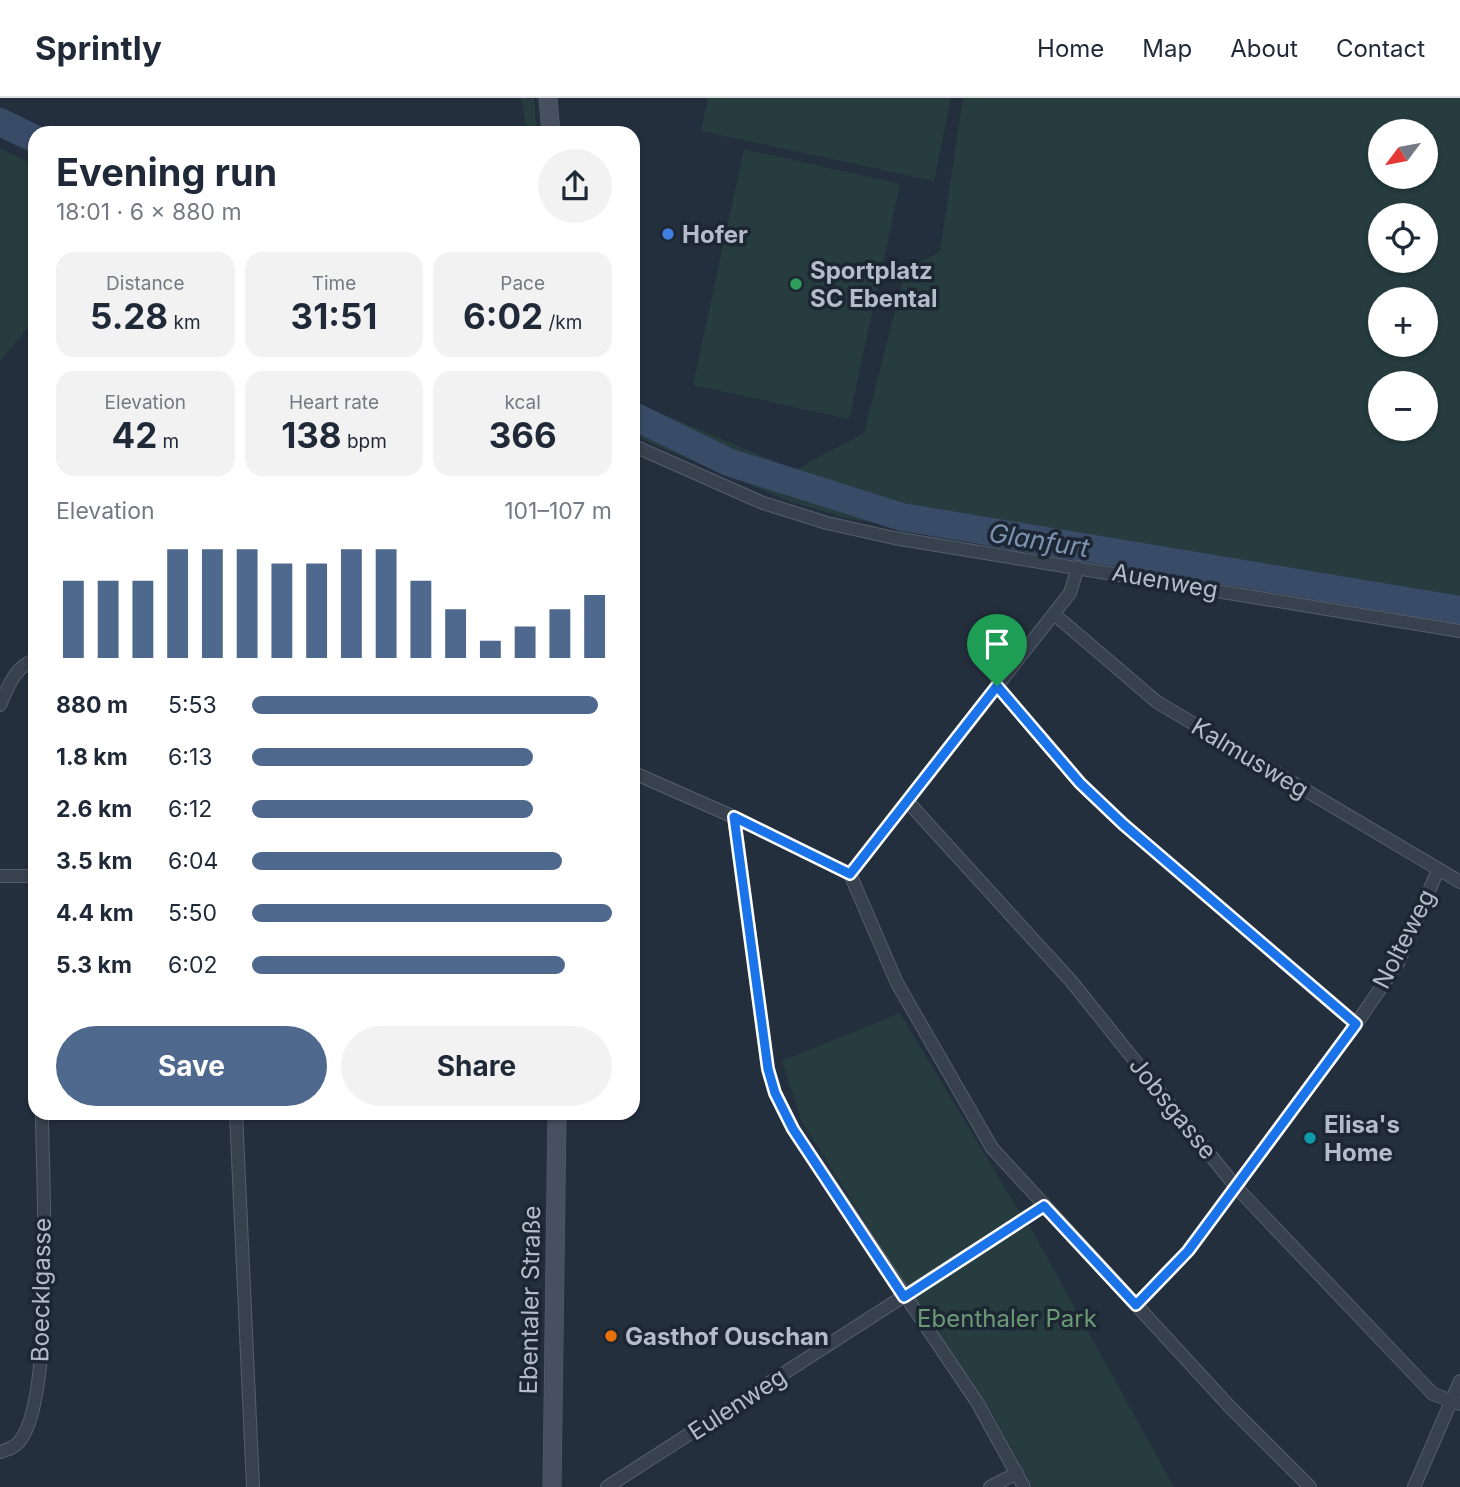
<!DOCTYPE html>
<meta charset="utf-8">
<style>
:root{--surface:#fff;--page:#f2f2f3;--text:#1f2937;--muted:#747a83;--line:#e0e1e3;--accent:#4f688e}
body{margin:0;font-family:Inter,sans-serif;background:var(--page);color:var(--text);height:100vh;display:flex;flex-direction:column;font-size:26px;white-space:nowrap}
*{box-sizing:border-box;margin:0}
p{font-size:23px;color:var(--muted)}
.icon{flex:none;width:38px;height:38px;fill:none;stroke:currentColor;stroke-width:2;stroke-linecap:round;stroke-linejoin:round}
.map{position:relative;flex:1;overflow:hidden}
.panel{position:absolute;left:28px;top:28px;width:612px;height:994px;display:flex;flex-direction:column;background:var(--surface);border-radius:21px;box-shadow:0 2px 5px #0004}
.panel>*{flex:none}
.needle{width:46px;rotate:238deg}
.fabs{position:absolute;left:1368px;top:21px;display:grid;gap:14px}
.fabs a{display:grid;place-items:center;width:70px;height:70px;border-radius:50%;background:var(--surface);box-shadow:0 2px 5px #0004;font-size:35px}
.pin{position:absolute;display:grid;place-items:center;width:60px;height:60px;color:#fff;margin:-72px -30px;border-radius:50% 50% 50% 0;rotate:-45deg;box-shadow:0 0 7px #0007}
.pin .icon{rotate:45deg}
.round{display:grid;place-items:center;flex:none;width:74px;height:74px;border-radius:37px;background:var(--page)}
.head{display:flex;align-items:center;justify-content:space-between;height:119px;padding:0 28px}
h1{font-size:38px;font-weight:700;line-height:52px}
.figures{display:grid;grid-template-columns:repeat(3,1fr);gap:10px;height:119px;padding:7px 28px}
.figures div{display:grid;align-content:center;border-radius:18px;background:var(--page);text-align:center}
.figures b{font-size:35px;font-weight:700}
.figures small{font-size:19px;font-weight:400}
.figures p{font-size:19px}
.chart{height:196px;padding:14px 28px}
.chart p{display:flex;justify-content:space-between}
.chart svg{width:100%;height:126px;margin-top:7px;stroke:var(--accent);stroke-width:6}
.primary-button{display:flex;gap:14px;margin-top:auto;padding:14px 28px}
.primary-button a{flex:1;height:80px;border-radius:42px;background:var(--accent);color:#fff;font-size:28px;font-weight:700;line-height:80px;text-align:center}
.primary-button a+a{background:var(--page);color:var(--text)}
ul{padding:0 28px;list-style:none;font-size:23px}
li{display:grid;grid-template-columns:112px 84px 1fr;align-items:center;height:52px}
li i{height:18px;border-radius:9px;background:var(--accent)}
header{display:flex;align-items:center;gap:42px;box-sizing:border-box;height:98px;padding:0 35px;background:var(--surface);border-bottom:2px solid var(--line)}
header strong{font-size:33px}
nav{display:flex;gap:38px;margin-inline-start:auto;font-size:24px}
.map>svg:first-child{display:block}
.green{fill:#263c3f;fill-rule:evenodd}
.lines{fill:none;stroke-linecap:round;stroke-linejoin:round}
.river{stroke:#394c67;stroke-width:28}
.minor-casing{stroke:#565f6c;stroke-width:14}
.secondary-casing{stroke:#565f6c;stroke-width:19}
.minor{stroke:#38414e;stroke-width:12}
.secondary{stroke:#465061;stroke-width:18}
.route-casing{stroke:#fff;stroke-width:14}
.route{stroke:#1a73e8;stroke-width:9}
.shop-dot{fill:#3f7fe0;stroke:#1d2633;stroke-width:2.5}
.leisure-dot{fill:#2e9e5b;stroke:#1d2633;stroke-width:2.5}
.culture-dot{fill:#0f9aa8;stroke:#1d2633;stroke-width:2.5}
.food-dot{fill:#e8710a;stroke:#1d2633;stroke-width:2.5}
.labels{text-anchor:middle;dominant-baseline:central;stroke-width:7;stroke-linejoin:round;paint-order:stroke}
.poi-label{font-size:24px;font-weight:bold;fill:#b4bcc9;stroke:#1d2633;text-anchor:start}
.street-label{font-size:24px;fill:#b4bcc9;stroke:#1d2633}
.park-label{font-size:24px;fill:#6b9a76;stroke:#1d2633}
.water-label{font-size:26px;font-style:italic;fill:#7c92b1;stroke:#1d2633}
</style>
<header>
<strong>Sprintly</strong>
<nav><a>Home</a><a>Map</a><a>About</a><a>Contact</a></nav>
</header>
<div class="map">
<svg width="1460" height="1389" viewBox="0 0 1460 1389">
<rect width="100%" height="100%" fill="#242f3e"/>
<path class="green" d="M521 0 534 1 537 35H527Z
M708 0H951L934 83 701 33Z
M963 0H1460V520L845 420 786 402 634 338V304L795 372 864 335 906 170 940 154ZM1426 33V79H1381V33ZM1426 117V163H1381V117ZM1381 201H1426V247H1381ZM1426 285V331H1381V285Z
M0 50 35 68V222L0 263Z
M744 51 900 86 849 321 693 287Z
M900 915 1020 1115 907 1189 802 1024 782 963Z
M1028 1125 1174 1389H1033L982 1297 913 1198Z"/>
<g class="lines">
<path class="river" d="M0 24 35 41
M634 318 728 364 902 419 1460 512"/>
<defs>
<path id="minor" d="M634 348 763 405 827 425 894 440 1460 533
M1054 516 1157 604 1460 784
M997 588 1080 685 1123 726 1356 926
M0 607C8 589 15 568 35 562
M634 675 734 719 850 776 897 885 992 1050 1229 1308 1310 1389
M908 704 1071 883 1236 1089 1433 1296 1460 1306
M734 719 768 971 775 995 793 1031 977 1304 1024 1389
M850 776 1070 495 1078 469
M0 778H35
M236 1015 253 1389
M1136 1207 1188 1153 1356 926 1398 865 1438 772
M0 1354C7 1352 14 1350 19 1344 56 1301 42 1078 42 1015
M607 1389 1044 1108
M990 1389 1017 1375
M1414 1389 1460 1283"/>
<path id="secondary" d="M548 0 551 35
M552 1389 557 1015"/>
</defs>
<use href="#minor" class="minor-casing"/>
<use href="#secondary" class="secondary-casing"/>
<use href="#minor" class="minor"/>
<use href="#secondary" class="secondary"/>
</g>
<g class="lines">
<defs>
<path id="route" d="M997 588 1080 685 1123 726 1356 926 1188 1153 1136 1207 1044 1108 904 1199 793 1031 775 995 768 971 734 719 850 776Z"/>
</defs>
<use href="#route" class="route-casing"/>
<use href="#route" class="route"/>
</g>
<circle class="shop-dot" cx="668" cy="136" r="7"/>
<circle class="leisure-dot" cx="796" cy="186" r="7"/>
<circle class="culture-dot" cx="1310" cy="1040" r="7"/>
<circle class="food-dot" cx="611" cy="1238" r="7"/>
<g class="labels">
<g class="poi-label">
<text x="682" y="136">Hofer</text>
<text x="810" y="172">Sportplatz<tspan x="810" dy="28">SC Ebental</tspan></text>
<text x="1324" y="1026">Elisa's<tspan x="1324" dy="28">Home</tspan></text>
<text x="625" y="1238">Gasthof Ouschan</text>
</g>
<g class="street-label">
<text transform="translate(1165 483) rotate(10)">Auenweg</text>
<text transform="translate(1250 660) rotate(31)">Kalmusweg</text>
<text transform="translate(1404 841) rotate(-63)">Nolteweg</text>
<text transform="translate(1173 1010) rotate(51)">Jobsgasse</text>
<text transform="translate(41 1192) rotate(-89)">Boecklgasse</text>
<text transform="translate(530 1202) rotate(-89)">Ebentaler Straße</text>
<text transform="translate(737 1306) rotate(-33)">Eulenweg</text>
</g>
<g class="park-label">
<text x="1007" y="1220">Ebenthaler Park</text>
</g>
<g class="water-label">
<text transform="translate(1039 442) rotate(9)">Glanfurt</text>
</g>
</g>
</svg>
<div class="fabs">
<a><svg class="needle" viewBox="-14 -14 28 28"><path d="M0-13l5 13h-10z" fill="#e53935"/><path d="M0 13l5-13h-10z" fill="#747a83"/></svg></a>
<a><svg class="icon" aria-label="locate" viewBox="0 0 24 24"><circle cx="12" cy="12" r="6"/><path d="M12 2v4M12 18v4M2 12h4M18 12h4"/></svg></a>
<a>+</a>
<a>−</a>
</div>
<div class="pin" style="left:997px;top:588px;background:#1e9e55"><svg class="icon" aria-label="arrive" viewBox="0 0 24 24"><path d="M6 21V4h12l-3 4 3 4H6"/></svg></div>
<section class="panel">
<div class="head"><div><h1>Evening run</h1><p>18:01 · 6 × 880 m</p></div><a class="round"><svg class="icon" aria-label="share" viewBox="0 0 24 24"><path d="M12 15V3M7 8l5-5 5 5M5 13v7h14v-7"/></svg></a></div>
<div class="figures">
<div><p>Distance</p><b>5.28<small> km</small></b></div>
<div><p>Time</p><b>31:51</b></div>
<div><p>Pace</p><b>6:02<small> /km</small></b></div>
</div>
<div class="figures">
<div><p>Elevation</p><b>42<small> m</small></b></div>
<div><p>Heart rate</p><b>138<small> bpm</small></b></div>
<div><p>kcal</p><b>366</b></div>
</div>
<div class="chart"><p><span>Elevation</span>101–107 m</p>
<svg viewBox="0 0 160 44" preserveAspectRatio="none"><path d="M5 44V17M15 44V17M25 44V17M35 44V6M45 44V6M55 44V6M65 44V11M75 44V11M85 44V6M95 44V6M105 44V17M115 44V27M125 44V38M135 44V33M145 44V27M155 44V22"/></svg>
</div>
<ul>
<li><b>880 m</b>5:53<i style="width:96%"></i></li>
<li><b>1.8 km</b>6:13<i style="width:78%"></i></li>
<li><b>2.6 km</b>6:12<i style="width:78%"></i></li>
<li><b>3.5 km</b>6:04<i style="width:86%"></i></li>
<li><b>4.4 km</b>5:50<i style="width:100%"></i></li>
<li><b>5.3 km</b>6:02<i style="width:87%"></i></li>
</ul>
<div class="primary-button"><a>Save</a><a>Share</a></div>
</section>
</div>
